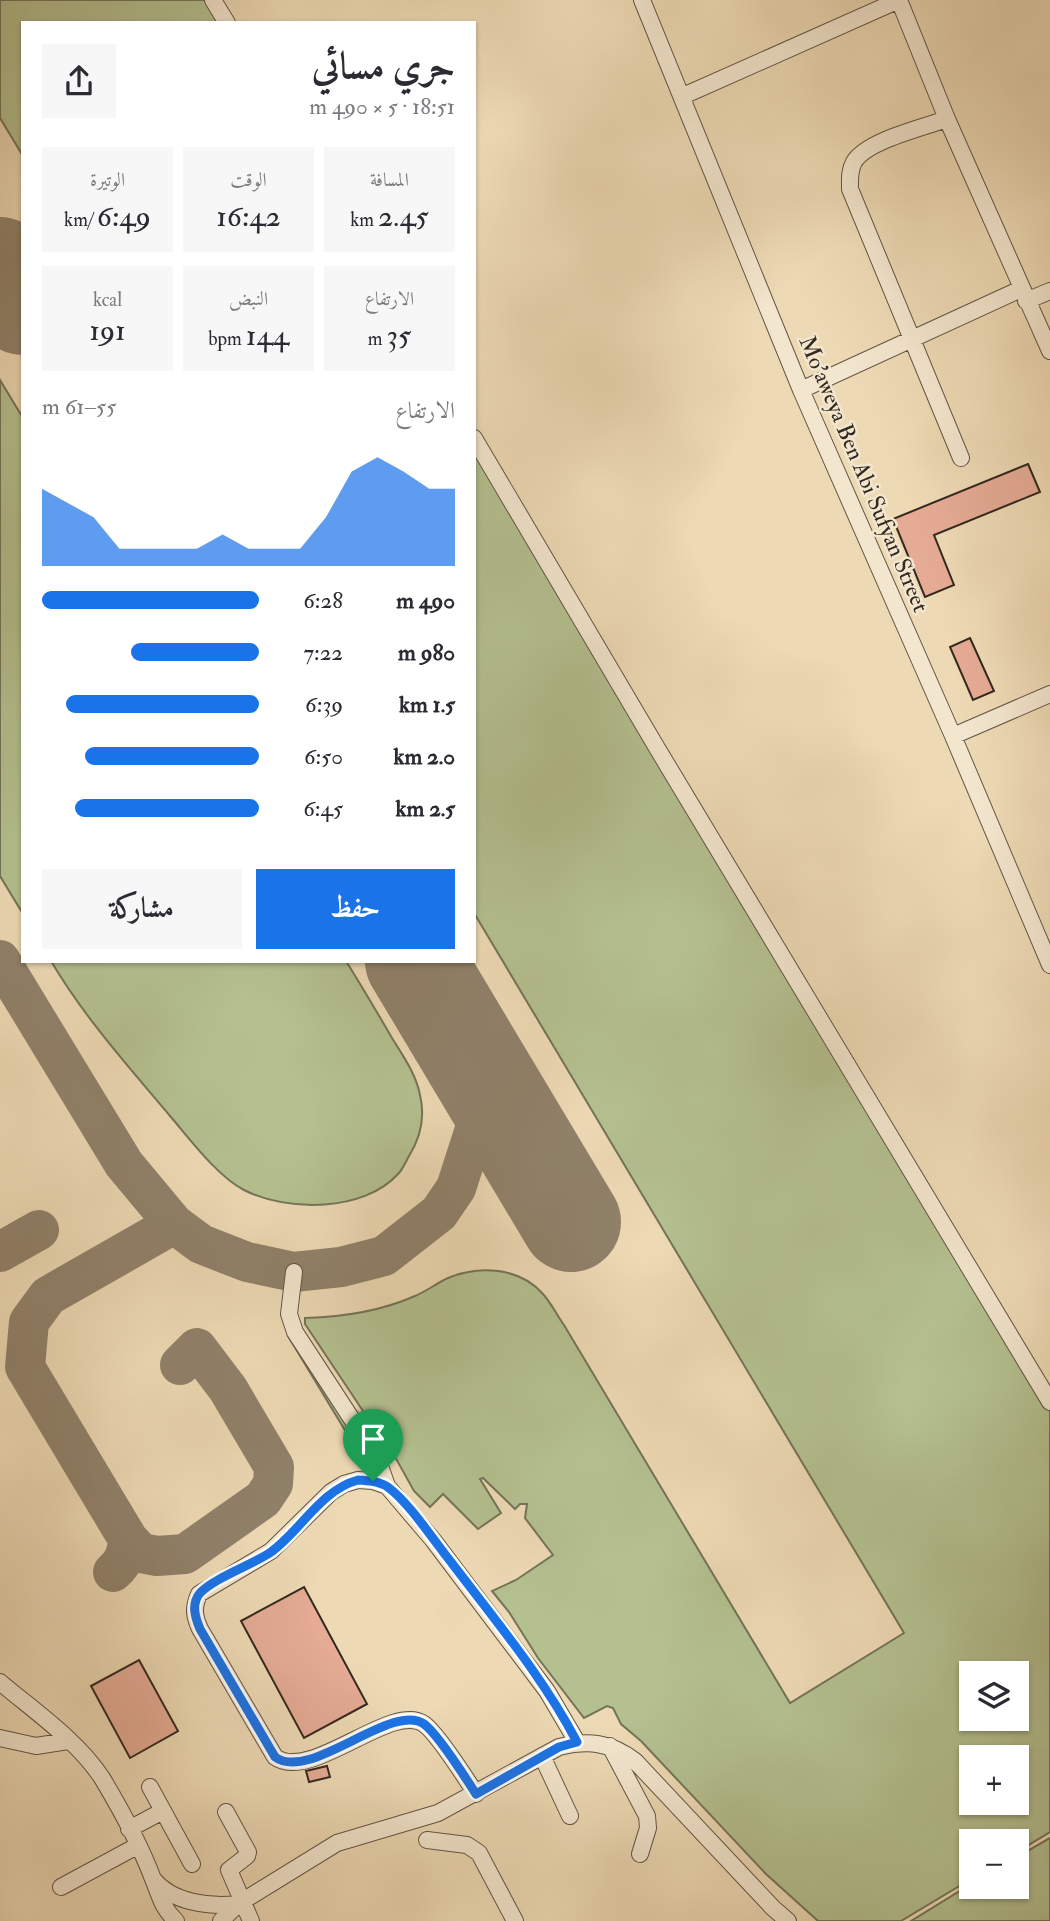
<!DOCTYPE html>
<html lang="ar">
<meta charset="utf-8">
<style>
:root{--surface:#fff;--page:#f7f7f7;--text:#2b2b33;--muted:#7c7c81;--accent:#1a73e8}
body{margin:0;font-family:"IM FELL Double Pica",Amiri,serif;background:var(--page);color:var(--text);direction:rtl;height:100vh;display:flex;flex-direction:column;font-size:26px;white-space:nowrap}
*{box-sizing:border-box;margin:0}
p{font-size:23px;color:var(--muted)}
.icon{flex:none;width:38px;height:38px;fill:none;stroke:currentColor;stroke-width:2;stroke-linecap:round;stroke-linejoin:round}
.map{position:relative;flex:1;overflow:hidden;direction:ltr}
.details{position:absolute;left:21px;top:21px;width:455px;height:942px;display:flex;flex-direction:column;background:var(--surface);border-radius:0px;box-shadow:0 2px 5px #0004;direction:rtl}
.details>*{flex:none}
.tools{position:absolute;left:959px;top:1661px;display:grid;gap:14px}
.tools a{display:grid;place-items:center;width:70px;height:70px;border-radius:0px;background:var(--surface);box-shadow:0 2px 5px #0004;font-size:35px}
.pin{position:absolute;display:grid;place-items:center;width:60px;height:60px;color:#fff;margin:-72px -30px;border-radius:50% 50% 50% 0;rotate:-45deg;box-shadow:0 0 7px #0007}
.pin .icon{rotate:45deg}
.round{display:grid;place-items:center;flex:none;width:74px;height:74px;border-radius:0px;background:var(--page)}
.summary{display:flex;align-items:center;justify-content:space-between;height:119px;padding:0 21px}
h1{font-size:38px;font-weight:600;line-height:52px}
.metrics{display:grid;grid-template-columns:repeat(3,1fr);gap:10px;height:119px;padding:7px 21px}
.metrics div{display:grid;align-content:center;border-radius:0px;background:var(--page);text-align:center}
.metrics b{font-size:30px;font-weight:600}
.metrics small{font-size:19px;font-weight:400}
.metrics p{font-size:19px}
.chart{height:196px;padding:14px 21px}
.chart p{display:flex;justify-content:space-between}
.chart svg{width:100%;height:126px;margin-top:7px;fill:var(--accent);opacity:.7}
.button{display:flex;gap:14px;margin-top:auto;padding:14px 21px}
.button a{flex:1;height:80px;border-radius:0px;background:var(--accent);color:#fff;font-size:28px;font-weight:600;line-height:80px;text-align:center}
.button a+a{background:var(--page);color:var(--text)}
ul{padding:0 21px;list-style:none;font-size:23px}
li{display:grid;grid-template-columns:112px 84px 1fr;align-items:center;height:52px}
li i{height:18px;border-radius:9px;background:var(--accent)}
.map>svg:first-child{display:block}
.green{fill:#b4c090;stroke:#747458;stroke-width:2;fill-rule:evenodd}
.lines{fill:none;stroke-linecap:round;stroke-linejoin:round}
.taxiway{stroke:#90816a;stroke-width:40}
.runway{stroke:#90816a;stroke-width:100}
.building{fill:#e5ab95;stroke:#33291f;stroke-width:2}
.minor-casing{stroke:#625544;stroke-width:18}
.minor{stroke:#f3e6ce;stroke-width:16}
.route-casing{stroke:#fff;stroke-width:14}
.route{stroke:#1a73e8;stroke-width:9}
.labels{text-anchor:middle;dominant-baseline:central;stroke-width:5;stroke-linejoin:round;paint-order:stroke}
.street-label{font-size:23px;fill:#33291f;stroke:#f3e6ce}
</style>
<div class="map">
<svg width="1050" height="1921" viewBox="0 0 1050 1921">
<rect width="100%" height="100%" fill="#edd9b4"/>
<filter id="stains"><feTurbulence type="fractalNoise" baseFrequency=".00286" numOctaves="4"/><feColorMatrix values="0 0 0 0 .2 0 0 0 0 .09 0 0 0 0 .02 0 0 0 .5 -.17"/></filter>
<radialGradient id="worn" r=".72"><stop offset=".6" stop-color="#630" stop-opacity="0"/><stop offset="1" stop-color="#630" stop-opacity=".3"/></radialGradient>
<path class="green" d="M0 0H212L225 23H23V156L0 118Z
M0 380 23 418V914L0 876Z
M474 444 1050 1407V1832L1017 1852V1841H971V1879L901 1921H818L766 1874 641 1741 621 1724 613 1708 607 1706 584 1718 538 1658 509 1612 492 1591 516 1580 553 1555 525 1518 527 1504H520L515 1509 483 1478 480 1479 501 1513 478 1529 443 1494 430 1507 414 1491 394 1455 387 1447 305 1324V1318C343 1317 381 1311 415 1296 427 1291 437 1283 448 1278 479 1265 519 1267 543 1294 551 1303 557 1315 564 1325L790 1703 904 1633 474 913ZM971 1673H1017V1718H971ZM971 1757H1017V1802H971Z
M51 961H346C362 987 377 1012 392 1038 403 1056 416 1074 420 1095 425 1116 421 1137 409 1156 406 1161 403 1169 398 1174 364 1212 287 1212 244 1190 217 1176 190 1139 170 1116 128 1066 84 1017 51 961Z
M301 1331 376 1452 363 1460 288 1336Z
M1050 1838V1921H911L971 1884V1886H1017V1857Z"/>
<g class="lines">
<path class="taxiway" d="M0 960 124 1164 174 1224 201 1244 247 1262 294 1272 341 1267 384 1256 439 1213 456 1188 477 1123 465 1044
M0 1252 39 1230
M128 1539 141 1553 157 1556 185 1554 263 1499 273 1484 274 1467 228 1389 197 1348 180 1365
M113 1572C124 1562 127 1554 128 1539L25 1367 29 1322 48 1296 174 1224"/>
<path class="runway" d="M0 267 23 305
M415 961 571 1222"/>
</g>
<path class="building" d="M1028 464 1040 492 934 535 954 585 925 597 893 519Z
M970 638 994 691 973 700 950 647Z
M304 1587 367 1704 304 1738 241 1621Z
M139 1660 178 1731 130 1758 91 1686Z
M327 1766 330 1777 309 1782 306 1771Z"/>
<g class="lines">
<defs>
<path id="minor" d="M213 0 227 23
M642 0 801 390 953 736 1050 965
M899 0 947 119 1050 351
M683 96 899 0
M947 119C924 127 866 141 854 162 849 171 850 180 850 189L961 458
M1026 301 1050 291
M801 390 1021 289
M474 438 657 748 1050 1402
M953 736 1050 694
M294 1272 289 1314 295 1332 370 1447 380 1466 387 1486
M0 1682C34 1711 77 1740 102 1778 120 1808 141 1847 153 1879 161 1898 161 1906 176 1921
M0 1738 36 1746 68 1741
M610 1746 647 1816 648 1828 640 1854
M542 1756 570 1816
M150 1787 192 1864
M476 1794C465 1777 438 1734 424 1724 392 1701 311 1783 275 1757L200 1629C194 1616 193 1608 199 1594L271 1551 331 1492 344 1484 358 1480 373 1481 387 1486 433 1540 547 1691 577 1742
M226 1812 248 1852 247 1856 229 1870 251 1921
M129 1829 163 1811
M427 1840 467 1845 479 1853 515 1921
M154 1880C173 1903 210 1907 238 1904
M61 1887 137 1846
M221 1921 238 1904 337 1843 438 1813 559 1747C588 1740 610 1742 635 1761L773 1908 788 1921"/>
</defs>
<use href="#minor" class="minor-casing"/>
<use href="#minor" class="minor"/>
</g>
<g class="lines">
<defs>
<path id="route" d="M358 1480C369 1481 380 1481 389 1488 410 1504 434 1541 451 1562 495 1620 543 1677 577 1742L559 1747 476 1794C465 1777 438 1734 424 1724 392 1701 310 1783 275 1757L200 1629C195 1617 191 1604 200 1593 214 1578 252 1565 271 1552 301 1530 321 1490 358 1480Z"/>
</defs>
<use href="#route" class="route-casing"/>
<use href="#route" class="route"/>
</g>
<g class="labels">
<g class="street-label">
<text transform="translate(864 474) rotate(67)">Mo'aweya Ben Abi Sufyan Street</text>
</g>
</g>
<rect width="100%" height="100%" filter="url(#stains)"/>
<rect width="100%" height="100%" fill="url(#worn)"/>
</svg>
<div class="tools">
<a><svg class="icon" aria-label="layers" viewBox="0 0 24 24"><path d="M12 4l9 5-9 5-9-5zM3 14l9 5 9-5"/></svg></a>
<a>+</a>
<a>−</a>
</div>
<div class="pin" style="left:373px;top:1481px;background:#1e9e55"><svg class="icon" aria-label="arrive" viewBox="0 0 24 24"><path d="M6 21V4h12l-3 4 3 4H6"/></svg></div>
<section class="details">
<div class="summary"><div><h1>جري مسائي</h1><p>18:51 · 5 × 490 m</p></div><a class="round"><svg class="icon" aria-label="share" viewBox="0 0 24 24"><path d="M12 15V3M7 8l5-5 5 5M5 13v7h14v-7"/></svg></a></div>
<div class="metrics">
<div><p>المسافة</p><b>2.45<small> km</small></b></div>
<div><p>الوقت</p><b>16:42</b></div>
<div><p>الوتيرة</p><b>6:49<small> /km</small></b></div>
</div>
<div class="metrics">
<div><p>الارتفاع</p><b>35<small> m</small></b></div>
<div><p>النبض</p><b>144<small> bpm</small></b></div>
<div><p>kcal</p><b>191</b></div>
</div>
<div class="chart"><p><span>الارتفاع</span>55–61 m</p>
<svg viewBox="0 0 160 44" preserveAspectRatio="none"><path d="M0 44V17L10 22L20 27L30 38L40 38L50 38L60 38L70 33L80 38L90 38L100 38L110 27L120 11L130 6L140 11L150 17L160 17V44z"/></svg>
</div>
<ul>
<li><b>490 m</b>6:28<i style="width:100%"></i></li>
<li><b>980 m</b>7:22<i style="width:59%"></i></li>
<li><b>1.5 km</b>6:39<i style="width:89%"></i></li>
<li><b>2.0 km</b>6:50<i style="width:80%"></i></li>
<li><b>2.5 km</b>6:45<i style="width:85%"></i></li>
</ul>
<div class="button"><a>حفظ</a><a>مشاركة</a></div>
</section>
</div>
